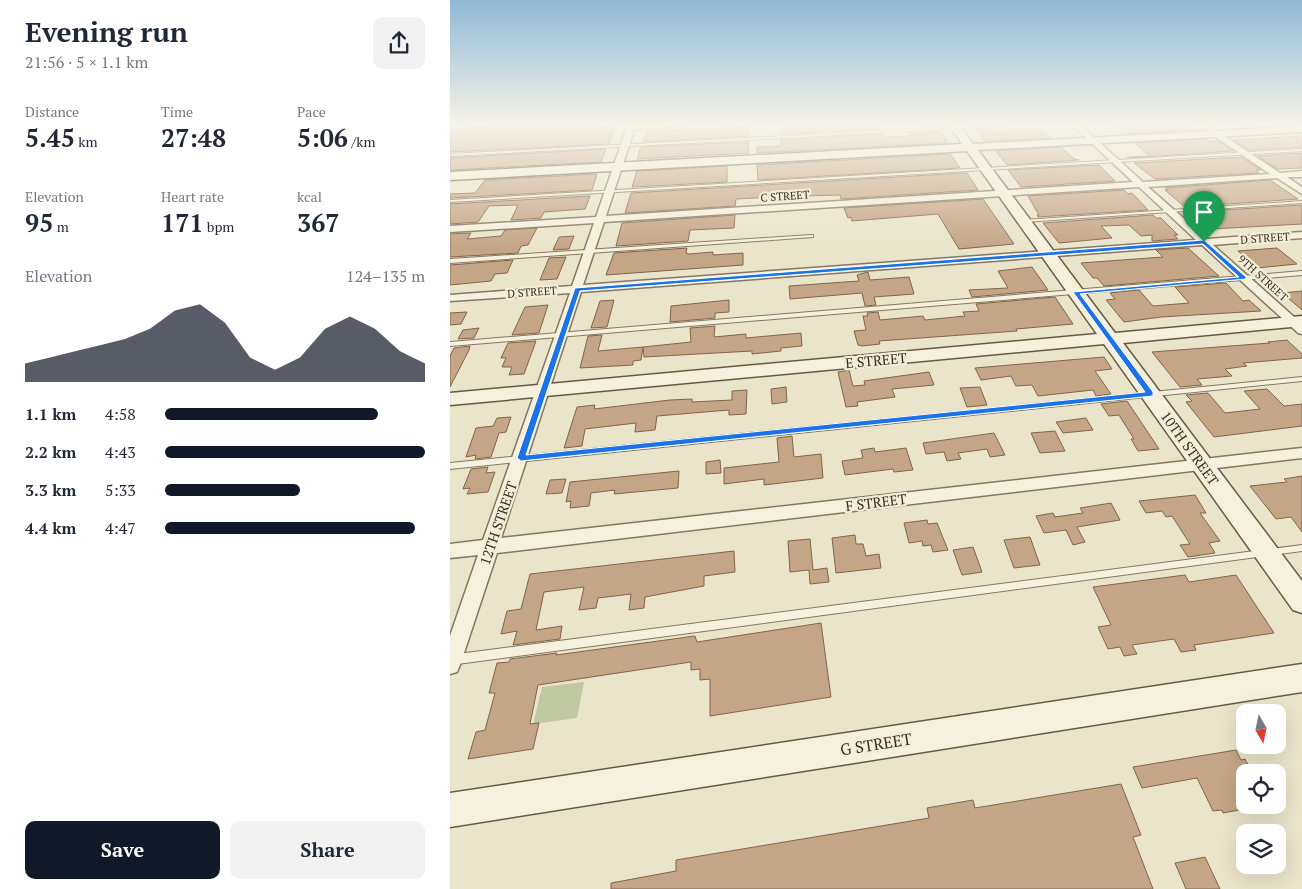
<!DOCTYPE html>
<meta charset="utf-8">
<style>
:root{--surface:#fff;--page:#f2f2f3;--text:#1f2937;--muted:#747a83;--accent:#111827}
body{margin:0;font-family:"PT Serif",serif;background:var(--page);color:var(--text);height:100vh;display:flex;flex-direction:column;font-size:19px;white-space:nowrap}
*{box-sizing:border-box;margin:0}
p{font-size:16px;color:var(--muted)}
.icon{flex:none;width:28px;height:28px;fill:none;stroke:currentColor;stroke-width:2;stroke-linecap:round;stroke-linejoin:round}
.map{position:relative;flex:1;overflow:hidden}
.sheet{display:flex;flex-direction:column;background:var(--surface);width:450px}
.sheet>*{flex:none}
.needle{width:32px;rotate:171deg}
.tools{position:absolute;left:786px;top:704px;display:grid;gap:10px}
.tools a{display:grid;place-items:center;width:50px;height:50px;border-radius:10px;background:var(--surface);box-shadow:0 5px 20px #0002;font-size:25px}
.pin{position:absolute;display:grid;place-items:center;width:42px;height:42px;color:#fff;margin:-51px -21px;border-radius:50% 50% 50% 0;rotate:-45deg;box-shadow:0 0 5px #0007}
.pin .icon{rotate:45deg}
.round{display:grid;place-items:center;flex:none;width:52px;height:52px;border-radius:10px;background:var(--page)}
.head{display:flex;align-items:center;justify-content:space-between;height:85px;padding:0 25px}
h1{font-size:28px;font-weight:700;line-height:38px}
.stats{display:grid;grid-template-columns:repeat(3,1fr);gap:8px;height:85px;padding:5px 25px}
.stats div{display:grid;align-content:center}
.stats b{font-size:25px;font-weight:700}
.stats small{font-size:14px;font-weight:400}
.stats p{font-size:14px}
.chart{height:140px;padding:10px 25px}
.chart p{display:flex;justify-content:space-between}
.chart svg{width:100%;height:90px;margin-top:5px;fill:var(--accent);opacity:.7}
.cta{display:flex;gap:10px;margin-top:auto;padding:10px 25px}
.cta a{flex:1;height:58px;border-radius:10px;background:var(--accent);color:#fff;font-size:20px;font-weight:700;line-height:58px;text-align:center}
.cta a+a{background:var(--page);color:var(--text)}
ul{padding:0 25px;list-style:none;font-size:16px}
li{display:grid;grid-template-columns:80px 60px 1fr;align-items:center;height:38px}
li i{height:12px;border-radius:6px;background:var(--accent)}
main{display:flex;flex:1;min-height:0}
.map>svg:first-child{display:block}
.green{fill:#c0c8a0}
.building{fill:#c4a585;stroke:#826549}
.lines{fill:none;stroke-linecap:round;stroke-linejoin:round}
.lane-casing{stroke:#857761;stroke-width:2}
.street-casing{stroke:#857761;stroke-width:3}
.secondary-casing{stroke:#685944;stroke-width:3}
.lane{fill:#f6f1de;fill-rule:evenodd}
.street{fill:#f6f1de;fill-rule:evenodd}
.secondary{fill:#f6f1de;fill-rule:evenodd}
.route{fill:#1a73e8;stroke:#fff;fill-rule:evenodd}
.labels{text-anchor:middle;dominant-baseline:central;stroke-width:4.5;stroke-linejoin:round;paint-order:stroke}
.far-street-label{font-size:11px;fill:#382f22;stroke:#f3edda}
.street-label{font-size:14px;fill:#382f22;stroke:#f3edda}
.near-street-label{font-size:16px;fill:#382f22;stroke:#f3edda}
</style>
<main>
<section class="sheet">
<div class="head"><div><h1>Evening run</h1><p>21:56 · 5 × 1.1 km</p></div><a class="round"><svg class="icon" aria-label="share" viewBox="0 0 24 24"><path d="M12 15V3M7 8l5-5 5 5M5 13v7h14v-7"/></svg></a></div>
<div class="stats">
<div><p>Distance</p><b>5.45<small> km</small></b></div>
<div><p>Time</p><b>27:48</b></div>
<div><p>Pace</p><b>5:06<small> /km</small></b></div>
</div>
<div class="stats">
<div><p>Elevation</p><b>95<small> m</small></b></div>
<div><p>Heart rate</p><b>171<small> bpm</small></b></div>
<div><p>kcal</p><b>367</b></div>
</div>
<div class="chart"><p><span>Elevation</span>124–135 m</p>
<svg viewBox="0 0 160 44" preserveAspectRatio="none"><path d="M0 44V35L10 32L20 29L30 26L40 23L50 18L60 9L70 6L80 15L90 32L100 38L110 32L120 18L130 12L140 18L150 29L160 35V44z"/></svg>
</div>
<ul>
<li><b>1.1 km</b>4:58<i style="width:82%"></i></li>
<li><b>2.2 km</b>4:43<i style="width:100%"></i></li>
<li><b>3.3 km</b>5:33<i style="width:52%"></i></li>
<li><b>4.4 km</b>4:47<i style="width:96%"></i></li>
</ul>
<div class="cta"><a>Save</a><a>Share</a></div>
</section>
<div class="map">
<svg width="852" height="889" viewBox="0 0 852 889">
<rect width="100%" height="100%" fill="#eae4cb"/>
<path class="green" d="M134 682 127 718 83 724 92 687Z"/>
<path class="building" d="M86 124 104 126 109 124H153L149 127 165 128 159 144 0 152V129Z
M426 124 428 129 331 134V130H340L339 125Z
M663 124H734L742 130 674 134Z
M297 127 298 136 193 142 197 132Z
M525 129H539L542 132 592 129 601 138 535 141Z
M490 131 498 143 307 153V147L330 146 331 140 430 134 434 137 461 136 460 134Z
M852 136V147L799 150 783 140Z
M755 139 758 141H768L783 151 678 158 677 157 699 156 685 143Z
M298 142 299 153 187 159 191 147Z
M611 147 624 159 629 160 557 165 546 151Z
M156 149 151 162 0 170V158Z
M852 153V168L828 169 807 156Z
M500 154 510 168 308 180 307 165Z
M791 157 811 170H806L809 173 705 179 684 163Z
M649 165 665 181 571 187 558 170Z
M277 166V182L182 187 187 171Z
M514 173H517L528 190 391 199 390 195 355 196 354 191 324 193 325 197 286 199 285 206 175 213 181 193Z
M147 174 142 190 0 198V194L25 193 35 180Z
M820 180 848 199 735 207 715 190H718L715 188Z
M674 190 678 194 682 193 698 210 588 217 587 215H589L578 196Z
M140 196 135 209 94 212 91 218 61 220 68 205 39 206 28 222 0 224V204Z
M533 199 564 244 509 249 488 214 402 221 401 217 398 218 394 208Z
M852 205V224L762 229 742 212Z
M285 215 284 228 240 230 238 241 166 246 172 223Z
M703 215 706 218H711L728 235H724L728 239 702 241V235L691 236 679 225 651 226 662 238 609 243 593 223Z
M87 228 78 245 71 246 68 253 0 257V234L21 233 17 239 51 236 55 230Z
M124 236 119 249 103 250 109 237Z
M237 248 236 253 239 254 263 252V255L293 253V265L156 275 164 253Z
M738 248 769 276 654 286 647 278H643L631 263 713 257 706 250Z
M827 248 847 264 807 268 788 251Z
M116 257 107 279 90 280 99 258Z
M63 260 57 273 45 274 41 281 0 285V265Z
M582 267 598 290 522 297 519 290 558 288 548 271Z
M418 272 420 280 459 277 464 294 424 297 426 305 415 306 412 293 340 299 339 286 409 281 407 275Z
M776 283 793 301 799 300 811 311 711 317 674 322 656 300 665 299 660 293 689 290 703 306 739 303 725 287Z
M852 291V310L832 293Z
M605 297 623 324 566 329 567 331 429 341 430 344 412 346 408 345 404 331 416 330 413 316H418L417 313 428 312 430 320 473 316 475 320 515 316 513 312 529 311 526 304Z
M164 300 157 327 141 328 150 301Z
M279 300V312L265 313V318L220 322 221 306Z
M98 305 89 333 62 335 75 307Z
M17 312 11 324 0 325V313Z
M265 326 264 337 296 334V338L351 333 352 346 331 348V351L302 354V351L194 357 193 347 241 342 240 328Z
M29 328 24 338 8 339 13 330Z
M152 335 148 351 193 347 191 360 183 361V365L130 368 138 336Z
M837 340 852 354V358L793 363 797 366 775 369 782 376 747 379 752 385 730 387 702 352 820 343 818 342Z
M86 341 74 374 59 375 62 367H52L56 358H51L58 343Z
M20 346 19 350 0 387V356L4 348Z
M654 357 662 369 645 371 661 394 646 396 643 390 588 396 582 385 566 386 561 376 531 380 525 368Z
M399 370 403 386 415 385 414 381 479 372 484 385 442 389 445 397 407 402 408 406 396 407 388 372Z
M336 387 337 402 322 404 321 389Z
M530 387 537 405 517 407 510 388Z
M817 389 834 406 852 404V426L764 437 736 402 742 401 736 395 758 393 775 413 810 409 794 391Z
M297 390 296 414 279 415V410L207 416 205 430 185 432 186 423 135 429 132 446 114 448 127 407 145 405 144 409 220 400 242 399V402L282 400V391Z
M677 401 709 449 688 451 681 439H684L669 415 659 416 651 404Z
M61 417 56 432 49 433 41 457 25 459 26 455 16 457 26 428 43 426 47 418Z
M636 418 643 430 613 433 606 422Z
M605 431 615 451 590 453 581 433Z
M544 433 555 455 540 457 537 449 508 453 511 459 497 461 494 452 476 454 473 443Z
M342 436 344 457 371 454 373 478 314 485V479L274 484V468L329 462 327 438Z
M424 448 425 452 456 448 463 470 444 472 443 469 395 475 392 461 413 458 411 450Z
M270 460 271 473 256 474V462Z
M38 467 36 473 45 472 38 492 17 494 20 488 13 489 21 469Z
M229 471 228 488 164 494 165 490 141 493 139 506 120 508 121 501 116 502 120 482Z
M852 476V532L841 517 826 519 800 486 837 482 834 479Z
M116 479 112 493 96 494 100 480Z
M745 495 756 513H750L770 541 759 543 765 553 738 557 730 545 740 544 722 516 716 517 712 511 696 513 689 501Z
M661 503 670 520 627 527 635 542 623 545 616 530 594 533 586 516 603 513 605 517 633 513 630 508Z
M477 520 478 524 487 523 498 550 483 552 481 545 473 546 472 541 459 543 454 523Z
M405 535 406 544H413L416 556 429 554 431 568 386 573 382 538Z
M580 537 590 565 564 568 554 540Z
M360 539 363 570 377 568 379 582 360 584 359 570 340 572 338 541Z
M523 547 532 572 512 575 503 550Z
M284 551 285 572 254 576V586L195 597 194 608 179 610 181 594 148 598 146 608 129 610 134 587 94 592 86 630 112 626 110 639 63 645 67 631 51 634 57 611 71 609 80 574Z
M735 575 739 582 786 575 824 633 744 645 746 650 731 652 724 639 682 645 687 654 674 656 670 647 658 649 648 627 661 625 643 587Z
M371 623 381 697 260 716V679L250 680V669L241 670V662L88 685 80 724 89 723 83 749 18 759 26 732 35 730 45 693H39L47 663 59 662 60 659 107 653 106 655 245 636 247 642Z
M786 750 791 760 795 759 802 772H795V809L773 813 772 810 763 811 747 778 692 788 683 767Z
M671 784 691 835 683 837 703 889H161V883L226 871V860L479 818 477 808 523 800 525 808Z
M755 857 770 889H736L725 863Z"/>
<g class="lines">
<defs>
<path id="lane" d="M557 124H587L0 156V154Z
M852 149V151L0 202V200Z
M852 201V203L574 222 572 221 574 220Z
M361 235H363V237L0 263V259Z
M852 271V275L0 346V342Z
M852 377V381L0 469V463Z
M852 545V551L0 665V655Z"/>
<path id="street" d="M178 124H247L184 130 156 216 683 182 621 124H629L693 182 820 174 747 124H756L830 173 852 171V177H837L852 187V194L827 178 698 187 757 239 852 232V238L763 245 852 324V334L848 333 752 245 131 292 51 538 852 448V458L47 553 10 665 7 672 0 674V636L28 555 0 558V544L33 540 120 293 0 301V295L122 286 144 223 0 232V226L146 217ZM689 187 746 240 133 285 154 222Z"/>
<path id="secondary" d="M498 124H509L523 144 852 126V132L528 150 665 333 852 316V326L673 343 852 581V613L843 610 654 344 0 405V393L647 334 517 151 0 180V172L512 144Z
M852 664V692L0 827V793Z"/>
</defs>
<use href="#lane" class="lane-casing"/>
<use href="#street" class="street-casing"/>
<use href="#secondary" class="secondary-casing"/>
<use href="#lane" class="lane"/>
<use href="#street" class="street"/>
<use href="#secondary" class="secondary"/>
</g>
<linearGradient id="sky" x2="0" y2="1"><stop stop-color="#8fb9d6"/><stop offset="0.5" stop-color="#f6f3e8"/><stop offset="1" stop-color="#f6f3e8" stop-opacity="0"/></linearGradient>
<rect width="852" height="249" fill="url(#sky)"/>
<path class="route" d="M754 240 796 277V279L630 294 703 392V396L71 461 67 458 125 288ZM753 244 789 277 623 292 695 392 76 455 130 291Z"/>
<g class="labels">
<g class="far-street-label">
<text transform="translate(335 196) rotate(-4)">C STREET</text>
<text transform="translate(815 238) rotate(-4)">D STREET</text>
<text transform="translate(813 278) rotate(42)">9TH STREET</text>
<text transform="translate(82 292) rotate(-4)">D STREET</text>
</g>
<g class="street-label">
<text transform="translate(426 360) rotate(-5)">E STREET</text>
<text transform="translate(740 448) rotate(54)">10TH STREET</text>
<text transform="translate(426 502) rotate(-7)">F STREET</text>
<text transform="translate(48 523) rotate(-71)">12TH STREET</text>
</g>
<g class="near-street-label">
<text transform="translate(426 744) rotate(-9)">G STREET</text>
</g>
</g>
</svg>
<div class="tools">
<a><svg class="needle" viewBox="-14 -14 28 28"><path d="M0-13l5 13h-10z" fill="#e53935"/><path d="M0 13l5-13h-10z" fill="#747a83"/></svg></a>
<a><svg class="icon" aria-label="locate" viewBox="0 0 24 24"><circle cx="12" cy="12" r="6"/><path d="M12 2v4M12 18v4M2 12h4M18 12h4"/></svg></a>
<a><svg class="icon" aria-label="layers" viewBox="0 0 24 24"><path d="M12 4l9 5-9 5-9-5zM3 14l9 5 9-5"/></svg></a>
</div>
<div class="pin" style="left:754px;top:242px;background:#1e9e55"><svg class="icon" aria-label="arrive" viewBox="0 0 24 24"><path d="M6 21V4h12l-3 4 3 4H6"/></svg></div>
</div>
</main>
